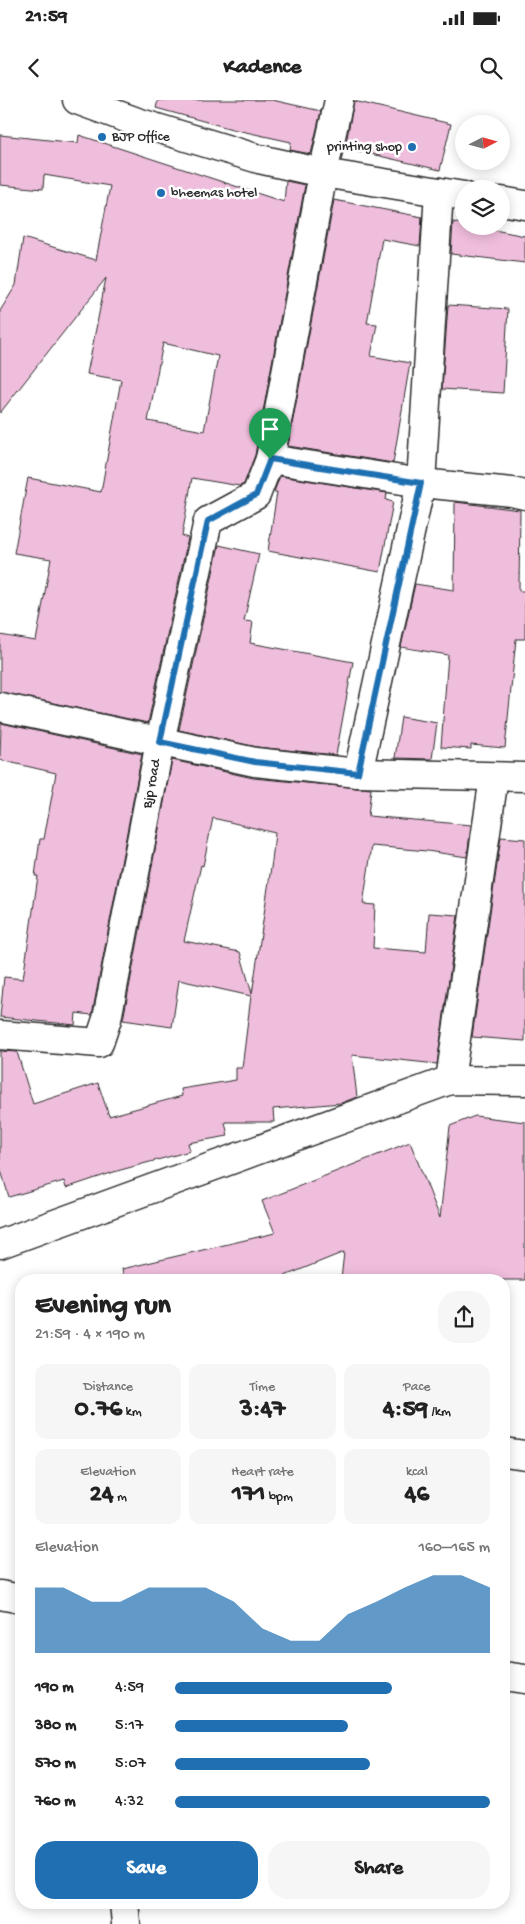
<!DOCTYPE html>
<meta charset="utf-8">
<style>
:root{--surface:#fff;--page:#f6f6f6;--text:#222;--muted:#767676;--accent:#1f6fb2}
body{margin:0;font-family:"Gochi Hand",sans-serif;background:var(--page);color:var(--text);height:100vh;display:flex;flex-direction:column;font-size:19px;white-space:nowrap}
*{box-sizing:border-box;margin:0}
p{font-size:16px;color:var(--muted)}
.icon{flex:none;width:28px;height:28px;fill:none;stroke:currentColor;stroke-width:2;stroke-linecap:round;stroke-linejoin:round}
.map{position:relative;flex:1;overflow:hidden}
.panel{position:absolute;left:15px;top:1174px;width:495px;height:635px;display:flex;flex-direction:column;background:var(--surface);border-radius:20px;box-shadow:0 2px 12px #0003}
.panel>*{flex:none}
.needle{width:32px;rotate:84deg}
.fabs{position:absolute;left:455px;top:15px;display:grid;gap:10px}
.fabs a{display:grid;place-items:center;width:55px;height:55px;border-radius:50%;background:var(--surface);box-shadow:0 2px 12px #0003;font-size:25px}
.pin{position:absolute;display:grid;place-items:center;width:42px;height:42px;color:#fff;margin:-51px -21px;border-radius:50% 50% 50% 0;rotate:-45deg;box-shadow:0 0 5px #0007}
.pin .icon{rotate:45deg}
.round{display:grid;place-items:center;flex:none;width:52px;height:52px;border-radius:20px;background:var(--page)}
.headline{display:flex;align-items:center;justify-content:space-between;height:85px;padding:0 20px}
h1{font-size:28px;font-weight:800;line-height:38px}
.metrics{display:grid;grid-template-columns:repeat(3,1fr);gap:8px;height:85px;padding:5px 20px}
.metrics div{display:grid;align-content:center;border-radius:12px;background:var(--page);text-align:center}
.metrics b{font-size:25px;font-weight:800}
.metrics small{font-size:14px;font-weight:400}
.metrics p{font-size:14px}
.chart{height:140px;padding:10px 20px}
.chart p{display:flex;justify-content:space-between}
.chart svg{width:100%;height:90px;margin-top:5px;fill:var(--accent);opacity:.7}
.cta{display:flex;gap:10px;margin-top:auto;padding:10px 20px}
.cta a{flex:1;height:58px;border-radius:20px;background:var(--accent);color:#fff;font-size:20px;font-weight:800;line-height:58px;text-align:center}
.cta a+a{background:var(--page);color:var(--text)}
ul{padding:0 20px;list-style:none;font-size:16px}
li{display:grid;grid-template-columns:80px 60px 1fr;align-items:center;height:38px}
li i{height:12px;border-radius:6px;background:var(--accent)}
.status{display:flex;justify-content:space-between;align-items:center;height:35px;padding:0 25px;background:var(--surface);direction:ltr}
.status svg{height:14px;fill:currentColor}
header{display:flex;justify-content:space-between;align-items:center;height:65px;padding:0 20px;background:var(--surface);font-size:22px;font-weight:800}
.map>svg:first-child{display:block}
.building{fill:#f0bedd;stroke:#2b2b2b;fill-rule:evenodd}
.lines{fill:none;stroke-linecap:round;stroke-linejoin:round}
.street-casing{stroke:#2b2b2b;stroke-width:31}
.street{stroke:#fff;stroke-width:28}
.route-casing{stroke:#fff;stroke-width:10}
.route{stroke:#1f6fb2;stroke-width:6}
.poi-dot{fill:#1f6fb2;stroke:#fff;stroke-width:2}
.labels{text-anchor:middle;dominant-baseline:central;stroke-width:5;stroke-linejoin:round;paint-order:stroke}
.poi-label{font-size:14px;fill:#2b2b2b;stroke:#fff;text-anchor:start}
.street-label{font-size:14px;fill:#2b2b2b;stroke:#fff}
</style>
<div class="status"><b>21:59</b><svg viewBox="0 0 49 12"><path d="M0 12V9h3v3zM5 12V6h3v6zM10 12V3h3v9zM15 12V0h3v12zM26 1h20v11H26zM47 4h2v5h-2z"/></svg></div>
<header><svg class="icon" aria-label="back" viewBox="0 0 24 24"><path d="M15 5l-7 7 7 7"/></svg>Kadence<svg class="icon" aria-label="search" viewBox="0 0 24 24"><circle cx="10" cy="10" r="6"/><path d="M15 15l6 6"/></svg></header>
<div class="map">
<svg width="525" height="1824" viewBox="0 0 525 1824">
<rect width="100%" height="100%" fill="#fff"/>
<filter id="ink" filterUnits="userSpaceOnUse"><feTurbulence type="fractalNoise" baseFrequency=".02" numOctaves="2"/><feDisplacementMap in="SourceGraphic" scale="10" xChannelSelector="R" yChannelSelector="G"/><feConvolveMatrix kernelMatrix="1 2 1 2 8 2 1 2 1" color-interpolation-filters="sRGB"/></filter>
<g filter="url(#ink)">
<path class="building" d="M158 0H272L321 11 311 54 290 50 291 42 232 29 156 8Z
M354 1 451 24 440 70 345 48Z
M0 35 78 43 79 35 284 102 286 81 305 85 255 355 244 384 240 386 192 378 182 436 188 438 148 623 0 592V535L36 541 51 459 14 453 28 378 101 392 121 280 87 274 106 178 0 313V211L16 185 23 138 96 160 110 86 44 75 43 89 0 85ZM163 243 218 256 204 331 148 321Z
M334 100 422 117 420 146 382 139 367 223 377 224 371 256 410 263 393 363 288 346Z
M453 122 464 124V126H474L525 136V163L451 154Z
M448 205 508 209 503 293 442 289Z
M280 376 387 393 386 400 393 402 380 472 268 451 277 392H274Z
M455 402 520 410 519 491H525V539H516L505 648 471 645V649L441 647 448 555 401 547 415 484 454 490Z
M219 445 259 454 244 521 253 522 250 543 353 562 336 655 257 647 179 630Z
M401 617 437 623 432 659 395 658Z
M1 623 142 654 92 915 76 913 75 925 0 917 4 877 23 879 38 776H35L40 739H44L56 673 0 660Z
M172 660 253 678 371 689 368 716 471 725 467 757 427 751 372 746 363 804 375 805 373 848 426 852 429 813 458 815 437 964 352 955 357 997 341 1003 273 1009 274 1022H225L228 1036 188 1043 190 1051 117 1071 66 1088 64 1081 9 1097 0 1067V951L17 952 33 1004 98 983 109 1016 182 996 181 989 236 980V968H242L251 896 179 880 172 927 123 920ZM213 718 275 733 272 761 252 894 240 852 184 841 201 765 203 766Z
M501 737 525 739V941L472 937Z
M475 1016 525 1022V1180H341L344 1152 275 1180H124L122 1169 275 1133 262 1101 410 1042 440 1118 450 1026Z"/>
<g class="lines">
<defs>
<g id="street">
<path d="M77 0 137 22 259 59 323 73 464 96"/>
<path d="M501 101 525 105"/>
<path d="M270 359 421 383 512 392 525 395"/>
<path d="M0 607 255 662 358 673 525 677"/>
<path d="M358 673 421 383 439 92"/>
<path id="s1" d="M0 935 99 943 107 919 160 642 208 421 256 395 270 359 323 73 339 0"/>
<path d="M450 980 494 677"/>
<path d="M0 1144 450 980 525 981"/>
<path d="M504 1352 525 1355"/>
<path d="M0 1495 21 1499"/>
<path d="M504 1576 525 1579"/>
<path d="M124 1802 126 1824"/>
</g>
</defs>
<use href="#street" class="street-casing"/>
<use href="#street" class="street"/>
</g>
</g>
<g class="lines" filter="url(#ink)">
<defs>
<path id="route" d="M270 359 421 383 358 673 255 662 160 642 208 421 256 395Z"/>
</defs>
<use href="#route" class="route-casing"/>
<use href="#route" class="route"/>
</g>
<g class="poi-dot">
<circle cx="102" cy="37" r="5"/>
<circle cx="412" cy="47" r="5"/>
<circle cx="161" cy="93" r="5"/>
</g>
<g class="labels">
<g class="poi-label">
<text x="112" y="37">BJP Office</text>
<text x="402" y="47" text-anchor="end">printing shop</text>
<text x="171" y="93">bheemas hotel</text>
</g>
<g class="street-label">
<text stroke="none"><textPath href="#s1" startOffset="364">Bjp road</textPath></text>
</g>
</g>
</svg>
<div class="fabs">
<a><svg class="needle" viewBox="-14 -14 28 28"><path d="M0-13l5 13h-10z" fill="#e53935"/><path d="M0 13l5-13h-10z" fill="#767676"/></svg></a>
<a><svg class="icon" aria-label="layers" viewBox="0 0 24 24"><path d="M12 4l9 5-9 5-9-5zM3 14l9 5 9-5"/></svg></a>
</div>
<div class="pin" style="left:270px;top:359px;background:#1e9e55"><svg class="icon" aria-label="arrive" viewBox="0 0 24 24"><path d="M6 21V4h12l-3 4 3 4H6"/></svg></div>
<section class="panel">
<div class="headline"><div><h1>Evening run</h1><p>21:59 · 4 × 190 m</p></div><a class="round"><svg class="icon" aria-label="share" viewBox="0 0 24 24"><path d="M12 15V3M7 8l5-5 5 5M5 13v7h14v-7"/></svg></a></div>
<div class="metrics">
<div><p>Distance</p><b>0.76<small> km</small></b></div>
<div><p>Time</p><b>3:47</b></div>
<div><p>Pace</p><b>4:59<small> /km</small></b></div>
</div>
<div class="metrics">
<div><p>Elevation</p><b>24<small> m</small></b></div>
<div><p>Heart rate</p><b>171<small> bpm</small></b></div>
<div><p>kcal</p><b>46</b></div>
</div>
<div class="chart"><p><span>Elevation</span>160–165 m</p>
<svg viewBox="0 0 160 44" preserveAspectRatio="none"><path d="M0 44V12L10 12L20 19L30 19L40 12L50 12L60 12L70 19L80 32L90 38L100 38L110 25L120 19L130 12L140 6L150 6L160 12V44z"/></svg>
</div>
<ul>
<li><b>190 m</b>4:59<i style="width:69%"></i></li>
<li><b>380 m</b>5:17<i style="width:55%"></i></li>
<li><b>570 m</b>5:07<i style="width:62%"></i></li>
<li><b>760 m</b>4:32<i style="width:100%"></i></li>
</ul>
<div class="cta"><a>Save</a><a>Share</a></div>
</section>
</div>
